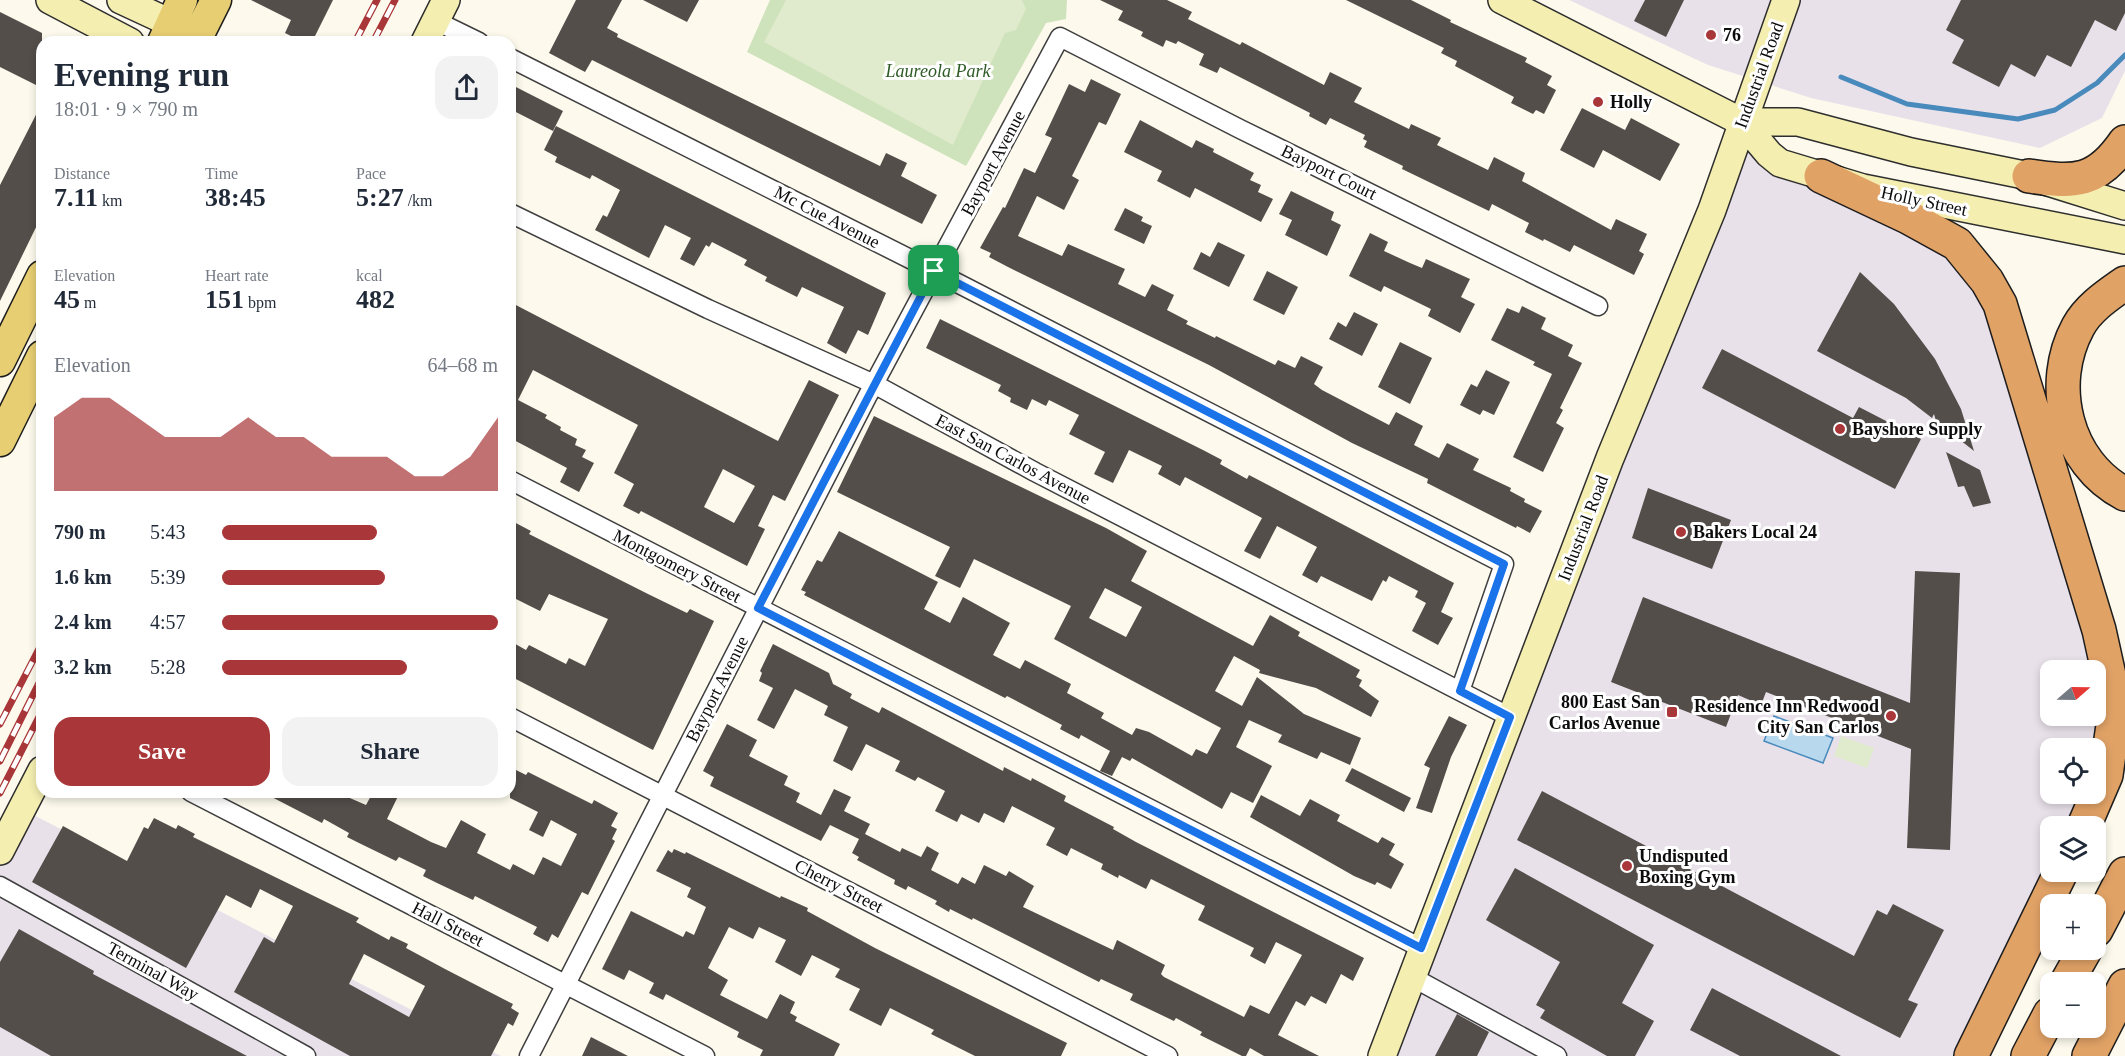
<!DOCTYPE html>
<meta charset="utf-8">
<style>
:root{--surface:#fff;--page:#f2f2f3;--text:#1f2937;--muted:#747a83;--accent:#a93638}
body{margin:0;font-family:Georgia,serif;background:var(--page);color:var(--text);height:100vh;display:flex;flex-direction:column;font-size:22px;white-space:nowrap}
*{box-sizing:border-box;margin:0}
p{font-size:20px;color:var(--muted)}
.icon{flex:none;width:33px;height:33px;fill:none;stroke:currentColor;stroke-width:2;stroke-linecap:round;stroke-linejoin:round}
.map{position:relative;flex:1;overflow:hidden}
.details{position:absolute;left:36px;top:36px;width:480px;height:762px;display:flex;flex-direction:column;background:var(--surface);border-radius:18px;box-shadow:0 3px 9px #0003}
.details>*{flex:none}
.needle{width:39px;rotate:70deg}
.tools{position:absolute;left:2040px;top:660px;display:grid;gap:12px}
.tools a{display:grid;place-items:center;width:66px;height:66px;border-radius:12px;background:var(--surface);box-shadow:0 3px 9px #0003;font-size:30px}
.pin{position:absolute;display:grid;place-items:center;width:51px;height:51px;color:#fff;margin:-26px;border-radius:12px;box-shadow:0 3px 9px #0006}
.round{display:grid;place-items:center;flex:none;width:63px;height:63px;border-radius:18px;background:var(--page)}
.head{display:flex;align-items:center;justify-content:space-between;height:102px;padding:0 18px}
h1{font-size:33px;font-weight:800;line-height:45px}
.figures{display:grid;grid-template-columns:repeat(3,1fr);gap:9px;height:102px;padding:6px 18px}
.figures div{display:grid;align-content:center}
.figures b{font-size:26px;font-weight:800}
.figures small{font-size:16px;font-weight:400}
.figures p{font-size:16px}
.chart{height:168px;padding:12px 18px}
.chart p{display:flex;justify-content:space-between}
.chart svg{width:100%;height:108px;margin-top:6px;fill:var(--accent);opacity:.7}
.cta{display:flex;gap:12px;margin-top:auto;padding:12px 18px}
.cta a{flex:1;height:69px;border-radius:18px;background:var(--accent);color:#fff;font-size:24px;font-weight:800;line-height:69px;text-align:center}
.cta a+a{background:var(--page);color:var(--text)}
ul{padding:0 18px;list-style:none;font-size:20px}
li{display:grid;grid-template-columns:96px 72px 1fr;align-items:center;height:45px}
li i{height:15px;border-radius:8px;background:var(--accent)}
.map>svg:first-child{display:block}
.industrial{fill:#e9e1ea;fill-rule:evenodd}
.green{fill:#cee2bb}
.pitch{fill:#dfebcc}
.water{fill:#b8d8ee;stroke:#488abb;stroke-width:1.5}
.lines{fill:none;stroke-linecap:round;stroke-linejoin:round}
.stream{stroke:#488abb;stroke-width:5}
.building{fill:#534e4a;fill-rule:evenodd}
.minor-casing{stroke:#3f3f3f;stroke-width:21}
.secondary-casing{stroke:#2e2e2e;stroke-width:30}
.primary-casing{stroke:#1d1d1d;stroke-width:33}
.motorway-casing{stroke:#1d1d1d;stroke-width:36}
.minor{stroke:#fff;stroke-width:18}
.secondary{stroke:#f4efb0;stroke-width:27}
.primary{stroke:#e7ce73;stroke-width:30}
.motorway{stroke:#e1a266;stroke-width:33}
.rail-casing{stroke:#a93638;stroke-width:7}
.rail{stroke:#fff;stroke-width:4.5;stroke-dasharray:14;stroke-linecap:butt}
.route-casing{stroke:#fff;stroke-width:12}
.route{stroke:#1a73e8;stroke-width:8}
.poi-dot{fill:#a93638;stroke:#fff;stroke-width:2}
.labels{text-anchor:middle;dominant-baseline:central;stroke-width:6;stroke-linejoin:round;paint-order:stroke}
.poi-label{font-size:18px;font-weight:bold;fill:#0c0c0c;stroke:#fff;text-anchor:start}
.park-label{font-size:18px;font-style:italic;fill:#2e5b25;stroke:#fff}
.street-label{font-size:18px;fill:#0c0c0c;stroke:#fff}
</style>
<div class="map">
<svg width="2125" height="1056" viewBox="0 0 2125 1056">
<rect width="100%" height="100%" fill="#fdfaed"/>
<path class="industrial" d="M1569 0H2125V71L2102 118 2040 148 1811 98 1708 65Z
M1742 122 1769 154 1780 163 1821 176 1908 217 1957 244 1987 281 2000 304 2107 659 2114 718 2106 775 2084 826H2050V872H2061L1971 1056H1382L1610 458 1712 210ZM2050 670H2096V716H2050ZM2050 748H2096V794H2050Z
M22 809 501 1056H0V851Z"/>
<path class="green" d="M770 0H1067L1066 19 1046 23 966 166 747 52Z"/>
<path class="pitch" d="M786 0H1022L1026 9 1016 30 1005 33 953 145 764 42Z
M1841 736 1874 748 1867 768 1834 756Z"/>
<path class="water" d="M1774 716 1833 738 1823 763 1764 741Z"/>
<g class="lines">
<path class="stream" d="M1841 77 1907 104 2018 119 2055 110 2097 83 2125 55"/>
</g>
<path class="building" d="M251 0H333L312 42H303L285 33 291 20Z
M576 0H622L607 28 618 34 617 37 880 166 886 153 907 163 901 176 937 195 922 224 592 60 585 72 549 53Z
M643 0H699L687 22Z
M1100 0H1167L1192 12 1188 19 1240 45 1242 42 1324 85 1330 72 1362 88 1354 102 1409 129 1411 124 1441 138 1437 145 1488 170 1494 157 1525 173 1522 181 1611 230 1616 219 1647 234 1639 251 1644 254 1634 275 1574 245 1570 252 1544 239 1543 241 1525 232 1529 223 1492 204 1489 211 1402 169 1403 166 1364 147 1367 141 1363 139 1365 135 1330 118 1326 125 1309 116 1310 113 1220 67 1217 73 1199 65 1204 54 1178 41 1176 44 1166 40 1163 47 1141 36 1143 32 1118 20 1123 11Z
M1346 0H1411L1451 20 1450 22 1527 58 1525 62 1552 76 1547 85 1556 90 1544 114 1536 110 1533 114 1511 103 1514 97 1455 66 1457 61 1441 53 1444 48Z
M1645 0H1684L1666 37 1634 21Z
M1961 0H2125V13L2116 31 2095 20 2071 67 2047 55 2035 77 2011 64 1999 87 1952 63 1964 40 1946 30Z
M0 12 42 33V88L0 67Z
M1091 79 1121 94 1106 125 1099 122 1072 176 1079 180 1064 210 1037 196 1018 236 1062 256 1068 244 1125 269 1118 284 1145 297 1152 284 1174 295 1167 310 1188 321 1186 324 1215 338 1216 336 1275 365 1278 360 1295 368 1301 356 1323 367 1314 384 1322 390 1389 425 1396 412 1423 426 1414 445 1439 458 1447 443 1479 459 1473 470 1511 488 1510 491 1525 499 1524 502 1542 511 1530 533 1517 526 1516 528 1427 483 1428 479 1352 443 1209 365 1008 267 989 257 991 253 980 248 1003 207 1005 208 1024 168 1035 173 1052 138 1045 135 1069 84 1085 92Z
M510 84 563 111 553 131 510 109Z
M42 103V215L0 301V185Z
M1582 108 1625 130 1631 118 1680 144 1660 181 1603 150 1594 168 1560 150Z
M1140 120 1192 148 1196 140 1214 149 1213 152 1254 173 1250 180 1261 185 1258 192 1273 199 1261 222 1195 188 1190 198 1157 181 1162 171 1124 152Z
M556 126 886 293 868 335 858 330 846 354 827 343 844 307 802 287 797 297 765 281 767 277 744 265 747 260 712 242 709 247 706 245 694 266 680 259 691 238 665 225 649 258 595 230 603 215 607 217 620 190 592 175 590 179 555 162 557 157 544 150Z
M1291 191 1334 212 1331 220 1341 225 1327 256 1285 235 1292 220 1279 214Z
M1125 208 1143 217 1141 221 1152 226 1144 244 1114 230Z
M1370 233 1388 242 1384 251 1410 263 1422 268 1426 259 1470 279 1461 297 1475 304 1460 333 1428 316 1431 309 1384 286 1381 292 1349 276Z
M1218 242 1245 255 1229 287 1193 269 1201 252 1210 257Z
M1267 271 1298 287 1284 315 1253 300Z
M1860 272 1894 304 1935 359 1961 409 1974 451 1936 421 1934 414 1932 418 1906 398 1817 351Z
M510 302 778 441 809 380 839 395 785 501 773 495 758 526 765 529 747 566 641 511 639 514 623 506 634 484 614 473 638 425 533 370 518 400 547 415 545 418 561 427 560 430 577 439 575 445 586 450 582 457 594 463 579 492 560 482 567 468 510 438ZM723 469 755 486 734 523 704 507Z
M1522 306 1546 318 1541 329 1573 345 1568 356 1582 363 1560 408 1563 410 1556 423 1564 428 1543 472 1513 457 1552 374 1533 365 1535 362 1491 340 1507 308 1519 313Z
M1354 312 1378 324 1362 356 1329 339 1338 322 1346 327Z
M940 319 1203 450 1222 460 1220 464 1247 479 1249 475 1454 583 1441 612 1453 618 1438 645 1412 631 1426 603 1415 597 1418 591 1389 576 1386 582 1383 580 1372 601 1321 576 1317 583 1302 575 1317 547 1277 526 1260 559 1244 551 1262 518 1185 477 1180 486 1158 474 1162 466 1129 450 1113 483 1094 474 1105 452 1069 434 1079 415 1049 400 1046 406 1032 399 1027 410 1010 402 1011 398 998 391 1001 385 926 348Z
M1400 342 1432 358 1410 404 1378 387Z
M1722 349 1853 418 1859 407 1921 439 1895 489 1702 388Z
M1486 370 1510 382 1494 415 1483 410 1480 415 1460 405 1471 384 1477 387Z
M874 416 1106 528 1147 551 1131 581 1253 646 1270 615 1300 632 1298 636 1360 670 1356 677 1362 680 1359 686 1379 701 1371 717 1316 688 1259 673 1260 670 1234 656 1215 691 1242 706 1257 677 1304 714 1361 738 1350 765 1321 752 1317 759 1278 742 1282 735 1249 720 1236 747 1272 766 1253 803 1231 792 1222 809 1132 758 1130 761 1122 757 1112 776 1100 771 1110 751 1081 735 1079 739 1060 729 1062 725 1007 696 1005 698 804 595 806 592 801 590 817 560 822 562 839 531 938 582 924 609 950 623 963 597 1010 623 993 655 1020 669 1025 660 1071 684 1067 693 1104 713 1101 718 1132 735 1136 728 1149 732 1192 756 1196 749 1207 754 1221 728 1054 639 1071 606 974 559 960 588 935 576 950 547 837 492ZM1105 588 1142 607 1126 637 1089 618Z
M1946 452 1980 470 1991 503 1973 507 1964 486 1958 487Z
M1648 488 1731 520 1712 569 1632 538Z
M510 520 531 531 529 534 648 594 687 613 690 609 714 621 653 750 510 676V641L526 650 529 645 566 664 569 658 585 666 608 619 549 594 540 611 510 596Z
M1915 571 1960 573 1950 850 1907 848 1911 749 1766 692 1761 705 1738 695 1726 727 1611 682 1643 597 1910 703Z
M773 644 829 673 833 684 852 694 850 698 879 713 882 707 1003 771 1004 767 1031 781 1032 778 1066 796 1064 801 1114 827 1113 829 1136 842 1364 958 1353 981 1341 974 1326 1004 1311 996 1305 1006 1296 1001 1278 1035 1319 1056H1264L1250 1048 1246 1056H1242L1200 1035 1202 1032 1176 1018 1174 1021 1130 1000 1133 994 1101 979 1099 982 973 918 972 920 950 909 949 912 935 904 937 901 908 886 906 890 894 884 895 880 857 860 859 857 852 853 859 839 830 825 821 841 710 786 714 777 703 771 727 724 757 740 749 756 788 776 784 785 800 793 796 802 821 815 834 789 851 797 844 811 870 824 865 834 900 852 902 848 921 857 927 846 939 853 931 870 958 884 962 877 975 884 984 865 1006 876 1009 871 1034 886 1023 907 1113 950 1117 940 1165 965 1161 974 1164 977 1244 1017 1250 1005 1269 1014 1302 955 1276 942 1265 964 1250 956 1254 948 1198 920 1205 906 1151 879 1146 889 1119 875 1118 878 1101 869 1103 864 1071 848 1067 856 1046 845 1055 828 1012 806 1004 823 984 813 979 823 961 814 957 822 935 811 945 791 918 777 915 781 895 771 900 761 866 744 852 771 833 761 848 727 824 715 828 706 795 689 774 729 757 720 773 688 759 681 762 673 760 671Z
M1449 716 1467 725 1451 757 1432 813 1416 808 1430 768 1424 765Z
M510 767 526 775 528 772 592 804 594 800 618 813 611 826 617 829 612 839 615 841 588 895 582 892 558 938 552 934 548 942 533 934 537 927 475 896 473 900 437 883 423 876 426 870 399 857 396 861 361 844 347 837 349 833 324 819 322 823 262 792H336L366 805 373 792H400L387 819 431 842 446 848 461 820 486 834 477 853 510 870 513 864 534 875 543 857 561 866 577 834 551 820 543 837 529 830 538 812 510 798Z
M1352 768 1411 798 1404 812 1345 781Z
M1542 791 1854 956 1877 910 1887 915 1893 904 1944 930 1908 1000 1918 1004 1900 1038 1517 840Z
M1261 795 1300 816 1310 799 1340 815 1337 821 1378 843 1382 837 1395 844 1389 855 1404 864 1391 889 1377 882 1375 885 1354 876 1250 817Z
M154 818 176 829 178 825 195 834 193 837 359 918 356 922 389 940 391 936 408 944 406 948 445 969 513 1004 511 1008 519 1013 513 1026 508 1023 491 1056H350L234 992 264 937 274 943 293 906 260 889 251 908 226 895 186 968 32 882 63 826 127 861 144 827 148 829ZM364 954 425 986 409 1017 349 984Z
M674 849 685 854 686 852 780 898 781 896 808 908 807 911 875 948 1067 1043 1061 1056H975L931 1034 934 1030 890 1008 881 1026 849 1010 860 989 835 977 840 969 812 955 801 976 775 962 786 940 759 927 753 939 729 927 708 968 728 980 720 995 767 1019 780 994 795 1002 790 1013 797 1017 795 1021 840 1044 834 1056H760L763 1050 737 1037 739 1032 666 994 663 1000 649 993 654 983 629 970 624 980 602 969 631 911 683 937 686 931 694 935 706 907 687 897 691 888 656 871 668 850 672 853Z
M1515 868 1654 945 1622 1003 1654 1021 1635 1056H1607L1540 1018 1545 1010 1536 1005 1560 962 1486 920Z
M19 929 94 971 93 974 247 1056H51L0 1027V962Z
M1712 988 1841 1056H1740L1690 1030Z
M1457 1014 1489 1032 1477 1056H1435Z
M591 1037 628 1056H582Z"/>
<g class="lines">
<defs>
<path id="minor" d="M436 21 479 42
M510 58 934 271 1504 564 1460 691
M510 213 708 309 874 384 1035 472 1510 717
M510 480 1421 948
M510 717 1168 1056
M191 792 705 1056
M0 886 306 1056
M1412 977 1557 1056
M529 1056 867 397 1060 37 1240 129 1598 306"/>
<path id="secondary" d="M50 0 130 42
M121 0 192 33
M1502 0 1742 122 1769 154 1780 163 1863 188 2125 240
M425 42 446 0
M1742 122H1798L1911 152 2029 176 2125 206
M0 851 42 770
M1382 1056 1610 458 1712 210 1786 0"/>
<path id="primary" d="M163 42 182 0
M195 42 216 0
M0 361 42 276
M0 441 42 356"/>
<path id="motorway" d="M1821 176 1908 217 1957 244 1987 281 2000 304 2099 630 2112 689 2114 718 2106 775 2084 826
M2029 176C2075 183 2097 183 2125 142
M2125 283C2108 295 2088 308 2078 327 2047 384 2065 463 2125 494
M2096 930 2125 874
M2067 982 2085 950
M1971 1056 2061 872
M2028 1056 2050 1014
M2089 1056 2125 986"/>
</defs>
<use href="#minor" class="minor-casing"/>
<use href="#secondary" class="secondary-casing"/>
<use href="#primary" class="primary-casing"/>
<use href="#motorway" class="motorway-casing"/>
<use href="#minor" class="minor"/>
<use href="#secondary" class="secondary"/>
<use href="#primary" class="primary"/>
<use href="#motorway" class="motorway"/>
<defs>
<path id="rail" d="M355 42 377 0
M373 42 395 0
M0 724 42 643
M0 761 42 677
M0 793 42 711"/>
</defs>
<use href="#rail" class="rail-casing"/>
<use href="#rail" class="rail"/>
</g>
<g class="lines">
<defs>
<path id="route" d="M934 271 1504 564 1460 691 1510 717 1421 948 758 608Z"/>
</defs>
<use href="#route" class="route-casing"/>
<use href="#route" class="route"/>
</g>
<g class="poi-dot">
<circle cx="1711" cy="35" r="6"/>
<circle cx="1598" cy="102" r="6"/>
<circle cx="1840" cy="429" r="6"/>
<circle cx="1681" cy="532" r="6"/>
<rect x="1666" y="706" width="12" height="12" rx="3"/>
<circle cx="1891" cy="716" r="6"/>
<circle cx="1627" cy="866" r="6"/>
</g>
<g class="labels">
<g class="poi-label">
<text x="1723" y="35">76</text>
<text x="1610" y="102">Holly</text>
<text x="1852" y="429">Bayshore Supply</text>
<text x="1693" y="532">Bakers Local 24</text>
<text x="1660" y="702" text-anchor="end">800 East San<tspan x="1660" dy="21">Carlos Avenue</tspan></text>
<text x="1879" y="706" text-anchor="end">Residence Inn Redwood<tspan x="1879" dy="21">City San Carlos</tspan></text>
<text x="1639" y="856">Undisputed<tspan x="1639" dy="21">Boxing Gym</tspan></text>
</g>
<g class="park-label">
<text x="938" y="71">Laureola Park</text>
</g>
<g class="street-label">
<text transform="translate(1759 75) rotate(-70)">Industrial Road</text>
<text transform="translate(993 163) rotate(-62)">Bayport Avenue</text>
<text transform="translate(1329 172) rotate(26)">Bayport Court</text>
<text transform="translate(1924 201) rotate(12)">Holly Street</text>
<text transform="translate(827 217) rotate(27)">Mc Cue Avenue</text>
<text transform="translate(1013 459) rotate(28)">East San Carlos Avenue</text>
<text transform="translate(1583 528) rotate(-69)">Industrial Road</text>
<text transform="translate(677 566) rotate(27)">Montgomery Street</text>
<text transform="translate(717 689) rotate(-63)">Bayport Avenue</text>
<text transform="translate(839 886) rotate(27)">Cherry Street</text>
<text transform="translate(448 924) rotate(27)">Hall Street</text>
<text transform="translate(153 971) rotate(29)">Terminal Way</text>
</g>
</g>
</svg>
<div class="tools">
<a><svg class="needle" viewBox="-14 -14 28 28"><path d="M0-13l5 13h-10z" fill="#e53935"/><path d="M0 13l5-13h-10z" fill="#747a83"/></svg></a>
<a><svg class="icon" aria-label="locate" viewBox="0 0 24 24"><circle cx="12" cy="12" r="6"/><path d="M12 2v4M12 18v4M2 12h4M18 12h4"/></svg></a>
<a><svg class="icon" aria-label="layers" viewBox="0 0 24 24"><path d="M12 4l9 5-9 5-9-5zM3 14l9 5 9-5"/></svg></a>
<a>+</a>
<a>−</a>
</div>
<div class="pin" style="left:934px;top:271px;background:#1e9e55"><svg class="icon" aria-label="arrive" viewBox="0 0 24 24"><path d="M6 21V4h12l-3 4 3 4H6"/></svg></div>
<section class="details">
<div class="head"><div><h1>Evening run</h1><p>18:01 · 9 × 790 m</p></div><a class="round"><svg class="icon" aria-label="share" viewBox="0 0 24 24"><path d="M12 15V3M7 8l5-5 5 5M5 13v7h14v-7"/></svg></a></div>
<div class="figures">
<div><p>Distance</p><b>7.11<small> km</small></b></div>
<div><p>Time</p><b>38:45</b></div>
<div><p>Pace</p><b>5:27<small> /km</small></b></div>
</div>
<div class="figures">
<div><p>Elevation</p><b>45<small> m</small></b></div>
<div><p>Heart rate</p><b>151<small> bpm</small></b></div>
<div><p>kcal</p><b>482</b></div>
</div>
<div class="chart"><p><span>Elevation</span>64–68 m</p>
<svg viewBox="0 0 160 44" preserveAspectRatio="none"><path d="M0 44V14L10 6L20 6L30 14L40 22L50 22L60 22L70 14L80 22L90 22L100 30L110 30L120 30L130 38L140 38L150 30L160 14V44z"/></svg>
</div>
<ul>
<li><b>790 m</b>5:43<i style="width:56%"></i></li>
<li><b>1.6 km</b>5:39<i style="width:59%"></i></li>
<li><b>2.4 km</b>4:57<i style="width:100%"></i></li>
<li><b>3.2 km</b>5:28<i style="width:67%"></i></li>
</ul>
<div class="cta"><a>Save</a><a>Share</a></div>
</section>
</div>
